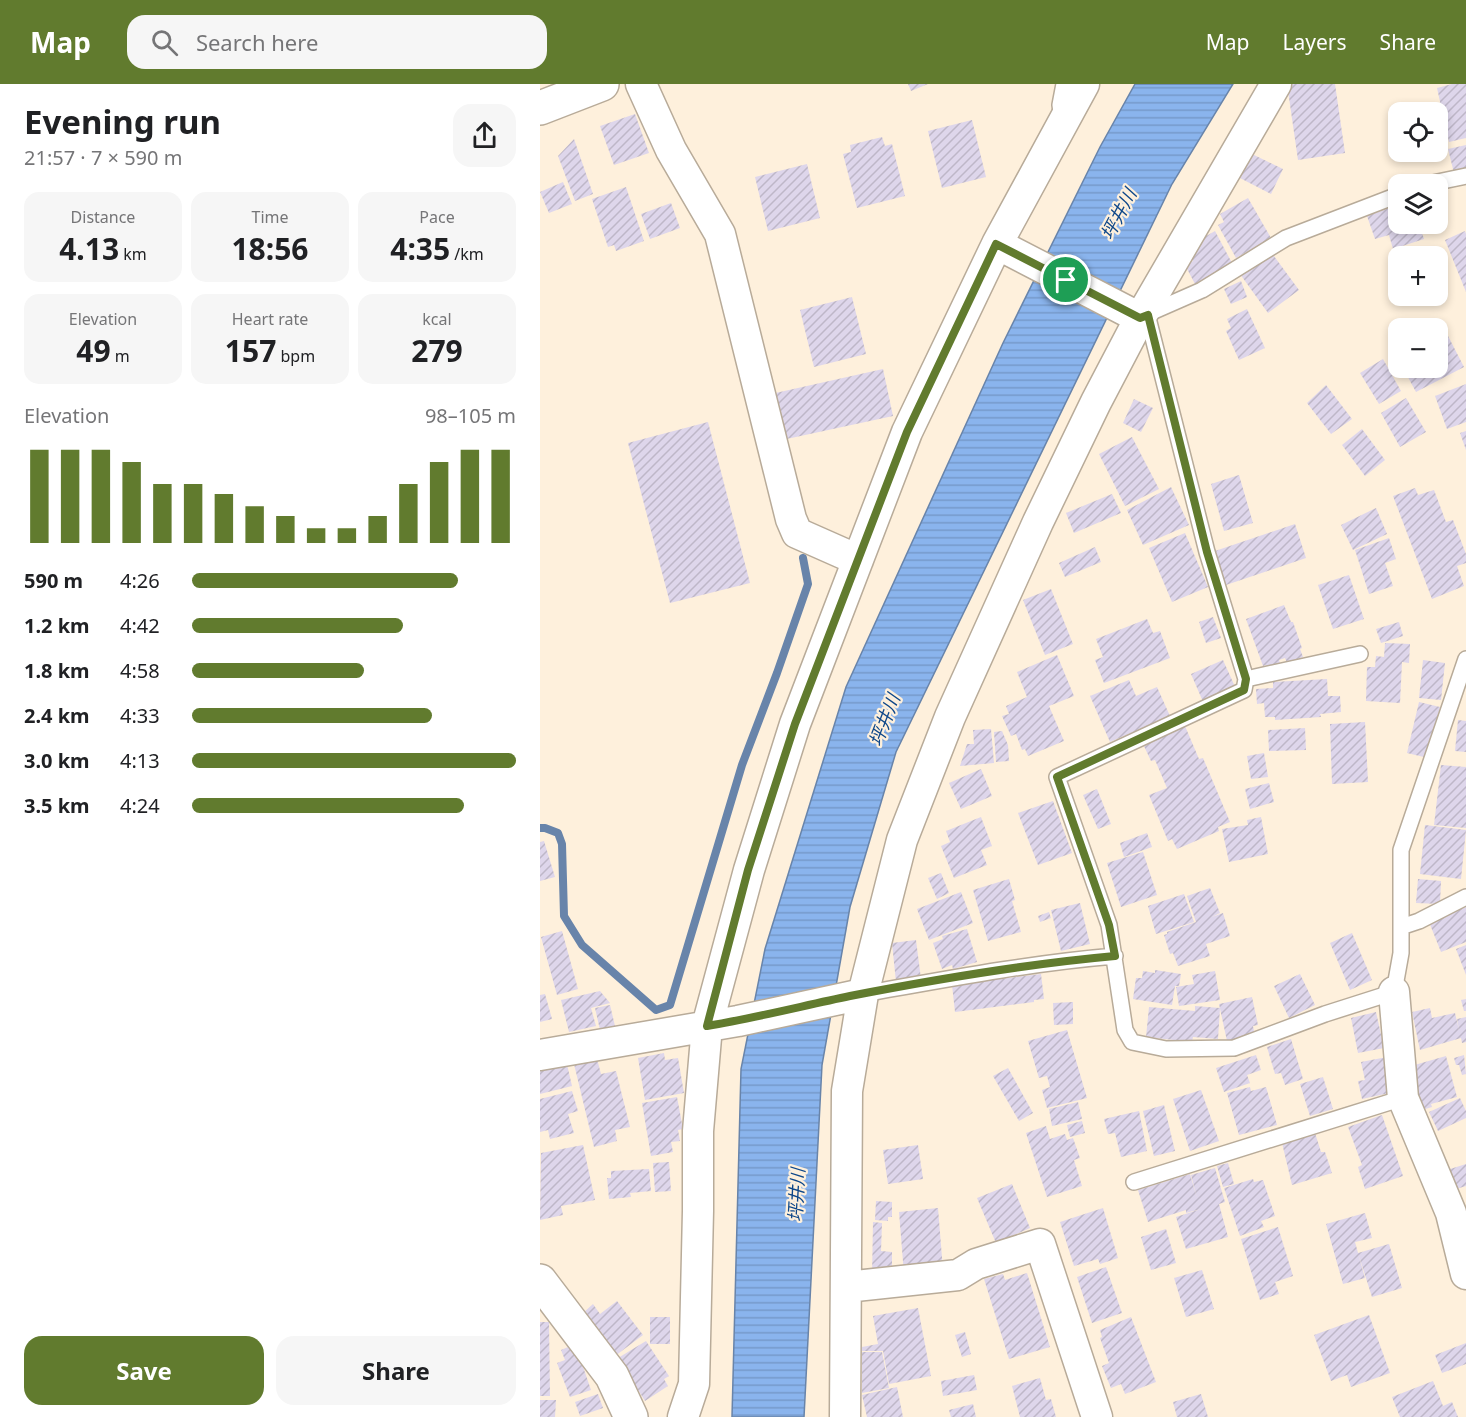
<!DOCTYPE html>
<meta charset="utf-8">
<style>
:root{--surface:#fff;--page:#f6f6f6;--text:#202124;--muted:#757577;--accent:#617b2e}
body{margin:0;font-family:"Noto Sans","Noto Sans JP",sans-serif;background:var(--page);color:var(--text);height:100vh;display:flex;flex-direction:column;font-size:22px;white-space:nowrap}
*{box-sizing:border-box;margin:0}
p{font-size:20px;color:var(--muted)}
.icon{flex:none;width:33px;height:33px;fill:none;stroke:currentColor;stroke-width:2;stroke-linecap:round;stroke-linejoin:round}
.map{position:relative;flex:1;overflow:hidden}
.drawer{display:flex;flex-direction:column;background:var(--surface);width:540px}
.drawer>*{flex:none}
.fabs{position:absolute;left:848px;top:18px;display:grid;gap:12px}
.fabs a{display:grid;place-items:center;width:60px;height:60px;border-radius:12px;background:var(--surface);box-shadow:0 3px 9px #0003;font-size:30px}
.pin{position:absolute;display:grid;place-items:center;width:51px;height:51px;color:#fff;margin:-26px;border:3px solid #fff;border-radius:50%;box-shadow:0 2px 6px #0007}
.round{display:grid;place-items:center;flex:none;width:63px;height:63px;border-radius:18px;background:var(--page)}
.head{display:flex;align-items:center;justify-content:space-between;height:102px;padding:0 24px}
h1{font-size:33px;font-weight:700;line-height:45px}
.stats{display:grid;grid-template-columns:repeat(3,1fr);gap:9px;height:102px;padding:6px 24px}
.stats div{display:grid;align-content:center;border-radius:15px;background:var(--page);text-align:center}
.stats b{font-size:30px;font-weight:700}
.stats small{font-size:16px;font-weight:400}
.stats p{font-size:16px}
.chart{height:168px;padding:12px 24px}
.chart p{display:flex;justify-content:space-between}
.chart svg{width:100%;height:108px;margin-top:6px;stroke:var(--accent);stroke-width:6}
.primary-button{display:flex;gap:12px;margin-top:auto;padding:12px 24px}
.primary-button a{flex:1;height:69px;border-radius:18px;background:var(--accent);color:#fff;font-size:24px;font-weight:700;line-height:69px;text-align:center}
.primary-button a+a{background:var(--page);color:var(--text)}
ul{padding:0 24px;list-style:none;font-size:20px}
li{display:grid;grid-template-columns:96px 72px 1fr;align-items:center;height:45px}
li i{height:15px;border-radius:8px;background:var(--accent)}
header{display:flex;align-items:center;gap:36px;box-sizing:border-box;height:84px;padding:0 30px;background:var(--accent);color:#fff}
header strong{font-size:28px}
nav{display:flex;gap:33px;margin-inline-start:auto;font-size:21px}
.search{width:420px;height:54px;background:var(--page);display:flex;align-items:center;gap:15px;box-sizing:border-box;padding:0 21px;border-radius:18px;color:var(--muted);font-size:22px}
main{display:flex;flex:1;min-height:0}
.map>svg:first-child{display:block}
.water{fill:url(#water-rules);stroke:#6884aa;stroke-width:1.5}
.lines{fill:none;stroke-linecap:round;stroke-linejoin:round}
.stream{stroke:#6884aa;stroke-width:8}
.building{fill:url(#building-hatch)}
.service-casing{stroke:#b8ab99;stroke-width:18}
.minor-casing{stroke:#b8ab99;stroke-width:33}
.tertiary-casing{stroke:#b8ab99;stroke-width:36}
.primary-casing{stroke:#b8ab99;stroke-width:36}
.service{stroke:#fff;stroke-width:15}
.minor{stroke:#fff;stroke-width:30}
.tertiary{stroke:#fff;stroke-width:33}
.primary{stroke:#fff;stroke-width:33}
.route-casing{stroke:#fff;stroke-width:12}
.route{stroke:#617b2e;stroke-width:8}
.labels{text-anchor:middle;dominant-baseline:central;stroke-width:4.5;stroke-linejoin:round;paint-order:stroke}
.water-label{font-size:18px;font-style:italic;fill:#0e4789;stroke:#fef0dc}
</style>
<header>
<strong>Map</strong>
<div class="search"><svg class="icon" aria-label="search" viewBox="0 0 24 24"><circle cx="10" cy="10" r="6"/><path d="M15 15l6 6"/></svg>Search here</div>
<nav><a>Map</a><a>Layers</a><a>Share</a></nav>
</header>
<main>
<section class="drawer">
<div class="head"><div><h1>Evening run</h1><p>21:57 · 7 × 590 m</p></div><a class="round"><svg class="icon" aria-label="share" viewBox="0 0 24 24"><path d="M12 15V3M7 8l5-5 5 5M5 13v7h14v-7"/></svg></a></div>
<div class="stats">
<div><p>Distance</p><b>4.13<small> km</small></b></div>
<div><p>Time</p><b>18:56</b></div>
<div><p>Pace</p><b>4:35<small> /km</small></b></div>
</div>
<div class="stats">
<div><p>Elevation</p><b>49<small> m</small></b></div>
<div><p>Heart rate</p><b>157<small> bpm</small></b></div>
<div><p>kcal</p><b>279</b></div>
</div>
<div class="chart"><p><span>Elevation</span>98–105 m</p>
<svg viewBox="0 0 160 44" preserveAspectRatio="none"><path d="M5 44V6M15 44V6M25 44V6M35 44V11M45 44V20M55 44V20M65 44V24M75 44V29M85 44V33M95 44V38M105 44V38M115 44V33M125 44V20M135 44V11M145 44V6M155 44V6"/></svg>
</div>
<ul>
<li><b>590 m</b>4:26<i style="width:82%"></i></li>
<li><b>1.2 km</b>4:42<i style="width:65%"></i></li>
<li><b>1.8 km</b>4:58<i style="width:53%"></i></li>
<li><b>2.4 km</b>4:33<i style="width:74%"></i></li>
<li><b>3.0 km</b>4:13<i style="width:100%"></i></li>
<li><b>3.5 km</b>4:24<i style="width:84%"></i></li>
</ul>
<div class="primary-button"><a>Save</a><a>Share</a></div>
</section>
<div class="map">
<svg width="926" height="1333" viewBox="0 0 926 1333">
<defs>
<pattern id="water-rules" width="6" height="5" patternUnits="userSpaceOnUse" patternTransform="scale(1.5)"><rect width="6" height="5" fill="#8ab4ed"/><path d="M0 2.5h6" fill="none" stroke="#769aca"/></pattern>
<pattern id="building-hatch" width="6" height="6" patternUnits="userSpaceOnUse" patternTransform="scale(1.5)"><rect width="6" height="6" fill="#ded6eb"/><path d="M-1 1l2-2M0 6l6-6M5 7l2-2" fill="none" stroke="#beb7c8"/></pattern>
</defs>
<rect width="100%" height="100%" fill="#fef0dc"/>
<path class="water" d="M595 0H693L632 100 356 668 310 823 282 981 264 1333H192L201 985 225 865 306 603 463 259 560 63Z"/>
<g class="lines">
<path class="stream" d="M0 744H5L18 749 22 760 24 832 42 861 116 926 130 921 202 681 237 589 268 500 263 474"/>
</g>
<path class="building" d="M368 0H388L371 7Z
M747 0H795L805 69 758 76Z
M912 0H926V54L909 58 897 4Z
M95 30 109 69 74 81 60 42Z
M432 36 446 93 402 104 388 47Z
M342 53 345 62 352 60 365 112 317 124 303 70 311 68 310 61Z
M34 55 53 110 35 117 18 72Z
M926 61V86L914 89 908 65Z
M710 69 743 85 731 110 698 93Z
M267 80 280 134 228 147 215 93Z
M23 98 32 120 9 129 0 108Z
M86 103 104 157 76 167 74 161 68 163 52 115Z
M708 114 731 154 696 174 678 141 684 138 680 130Z
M131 119 140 144 110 155 101 130Z
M858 121V140H879L884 155 853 165 849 151 835 155 827 132Z
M675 147 692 179 655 200 645 181 653 177 649 171 658 166 654 159Z
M925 147 926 150V208L905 156Z
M731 168 759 206 728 229 700 190Z
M701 197 707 213 691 220 684 205Z
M312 213 326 270 274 283 260 226Z
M707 225 725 264 699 276 686 247 691 244 687 235Z
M882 236 886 244H865Z
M858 248V273L848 254Z
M907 250 924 283 876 308 863 284H897V255Z
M843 275 861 307 839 320 820 289Z
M343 285 353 332 242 356 231 310Z
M926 300V338L907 345 895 312Z
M786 301 812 335 791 350 767 319Z
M866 314 886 348 860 363 841 329Z
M594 315 613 324 601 348 583 339Z
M168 338 210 499 130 519 88 359Z
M822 345 845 376 825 392 802 361Z
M926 347V366L920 349Z
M592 353 619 405 585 422 559 370Z
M699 391 713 439 684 447 671 400Z
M631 403 649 441 603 461 587 426Z
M875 404 878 411 894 406 906 438 913 436 926 470V479L917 482 924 502 892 515 853 412Z
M572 410 581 429 534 449 526 429Z
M836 424 847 450 813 466 801 441Z
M755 440 766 474 686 501 675 467Z
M645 449 668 503 632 518 609 464Z
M849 454 856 475 845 479 853 502 829 510 815 466Z
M555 463 561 478 525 493 519 479Z
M809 491 824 535 793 545 778 501Z
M511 505 533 560 505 571 483 516Z
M744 521 751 538H753L762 564 760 565 763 573 747 579 745 574 739 576 740 579 727 584 726 581 723 582 706 535Z
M673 533 681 554 666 559 659 538Z
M607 535 613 549 620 547 630 574 564 599 555 576 563 573 556 555Z
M859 538 863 552 841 559 836 545Z
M845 559 870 560 869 579 862 578 860 619 826 617 827 583H835L836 572 844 573Z
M517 571 534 612 509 622 524 657 488 672 485 665 482 666 476 650 471 652 462 632 469 630 466 622 487 613 477 588Z
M683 576 696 605 664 620 651 590Z
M883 576 905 579 901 616 879 614Z
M787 595 788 612H800L801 628 780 630 781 633 735 636V633H725L724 619 717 620 716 605 733 604V598Z
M589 596 596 612 617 603 630 632 570 658 550 612Z
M879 618 900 623 888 674 867 669Z
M918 636 926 637V668L915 667Z
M825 638 828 698 792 700 790 640Z
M645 642 659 675 663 674 690 738 678 743 679 747 637 765 632 755 628 757 609 711 627 704 615 676 611 677 603 660Z
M765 644 766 666 729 667 728 646Z
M451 645 454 679 420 682 427 660H434L433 646Z
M462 647 468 661 469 677 456 678 454 648Z
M724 669 728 693 711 695 707 672Z
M901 681 926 683V744L894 741Z
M441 685 452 712 421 725 409 699Z
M729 699 734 718 710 725 705 705Z
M557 705 571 740 558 745 543 711Z
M513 717 532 769 498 781 478 729Z
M441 733 452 762 441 766 447 781 414 794 401 762 410 758 406 747Z
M721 733 728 770 689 778 682 745 708 741 707 736Z
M885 741 926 746 921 795 880 790Z
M607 749 612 763 584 773 580 759Z
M4 757 15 793 0 797V758Z
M603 768 617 811 581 823 567 779Z
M401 789 409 809 397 815 388 794Z
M469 795 475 816 472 817 481 848 448 857 433 806Z
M878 795 901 797 900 820 876 819Z
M670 804 680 829 672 833 683 829 690 852 666 860 670 872 638 882 633 869 630 870 624 851 627 850V848L656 838 647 812Z
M421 808 433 839 389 856 377 825Z
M644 810 654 838 616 850 608 822Z
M540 819 550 860 521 867 511 826Z
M926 823V858L901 868 889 838Z
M509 828 511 834 500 838 498 832Z
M427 845 437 878 413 885 412 881 402 885 393 859 403 855 402 852Z
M22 847 38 905 17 911 1 853Z
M812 849 832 896 810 906 790 859Z
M376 856 381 895 356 898 352 859Z
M926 861V891L916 865Z
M615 886 641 890 639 902H635L632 921 593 915 596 894H602L603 887 615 889Z
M675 887 680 916 639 922 636 903 654 900 652 891Z
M501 890 504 915 494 916V918L415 928 412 901Z
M760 890 775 921 749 934 734 902Z
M60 907 70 919 51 924 56 942 29 948 21 916Z
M5 910 12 935 0 938V911Z
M712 913 718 941 713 942 715 952 687 957 679 920Z
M926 915V927H924L921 916Z
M533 918V940L514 941 513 919Z
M70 921 75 942 60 946 55 924Z
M655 922 680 924 678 955 653 953 652 958 606 953 609 923 655 927Z
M890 924 892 934 915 929 919 946 917 935 926 933V958L922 959 921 954 880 966 872 928Z
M836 928 844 964 818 969 811 934Z
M527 946 547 1014 507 1024 502 1006 510 1003 507 992 499 994 488 957Z
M751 955 763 995 745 1001 741 989 735 990 727 963Z
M124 969 125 976 138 974 144 1009 105 1016 98 974Z
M716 971 721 986 707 991 710 999 684 1008 676 984Z
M924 971 926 990 922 991 919 981H916L914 974Z
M25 972 32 1002 0 1010V977Z
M906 972 917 1013 891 1020 892 1023 882 1026 871 982Z
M847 973 854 1008 822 1015 818 997 825 996 821 978Z
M57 975 61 990 76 987 90 1043 75 1046 77 1057 54 1063 34 980Z
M468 984 493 1029 479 1037 453 992Z
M783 993 793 1025 770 1032 760 1000Z
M710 1003 711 1007 726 1003 737 1041 699 1051 687 1009Z
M661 1006 679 1057 650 1067 633 1015Z
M32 1007 38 1027 28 1030 34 1049 10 1055 8 1046 0 1048V1015Z
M137 1013 143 1045 138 1046 140 1057 131 1058 133 1068 111 1072 102 1019Z
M920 1014 926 1027V1034L898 1047 889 1028Z
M538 1018 542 1035 512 1042 509 1025Z
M624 1021 635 1067 614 1072 603 1027Z
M599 1027 607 1067 581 1073 575 1049 568 1050 564 1035Z
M842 1031 863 1092 825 1105 818 1083 822 1081 808 1043Z
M542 1037 545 1049 530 1053 527 1041Z
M506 1042 510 1055 525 1050 527 1056 533 1054 540 1074 534 1076 542 1102 507 1113 486 1049Z
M775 1049 781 1068H785L792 1089 752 1101 742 1059Z
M43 1061 55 1116 21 1122 23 1131 0 1136 1 1069Z
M378 1061 383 1095 348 1100 343 1066Z
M129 1078 131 1107 115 1108 113 1079Z
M688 1079 694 1100 683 1103 677 1082Z
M926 1080V1102L913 1106 907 1086Z
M675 1084 685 1118 679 1120 688 1153 646 1165 636 1133 661 1125 646 1129V1126L608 1138 598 1106 650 1090 657 1114 651 1091Z
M109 1085 111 1107 90 1109 91 1113 69 1115 67 1094H71V1087Z
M713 1095 714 1098 723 1096 735 1132 721 1137 724 1143 700 1152 684 1104Z
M472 1100 490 1144 456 1159 437 1114Z
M336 1117 352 1118V1133H348V1137L335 1136Z
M398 1124 403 1186 364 1190 359 1128Z
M563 1124 578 1174 560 1180 558 1175 534 1182 520 1138Z
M825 1129 832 1154 815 1158 825 1194 803 1200 786 1140Z
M333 1138 342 1139 341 1167 352 1168V1194L332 1193Z
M738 1143 753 1192 735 1198 739 1210 720 1216 701 1155Z
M626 1145 636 1179 611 1186 601 1153Z
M849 1160 862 1204 832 1213 818 1169Z
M566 1183 582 1229 552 1239 537 1193Z
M662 1186 674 1225 646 1233 634 1194Z
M487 1189 510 1263 469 1275 444 1195 463 1190 465 1196Z
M77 1217 103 1251 75 1272 43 1229 53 1220 60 1230Z
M378 1224 391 1292 349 1300 343 1267H322V1263L338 1260 333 1232Z
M829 1231 850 1289 811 1303 807 1291 791 1297 774 1251Z
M110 1233H130V1260H110Z
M591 1233 616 1298 585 1310 581 1300 571 1304 562 1282 569 1279 560 1254 562 1253 560 1246Z
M0 1238H9L10 1312H0Z
M425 1248 431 1270 422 1273 415 1251Z
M106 1257 129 1292 124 1295 128 1302 105 1317 78 1274Z
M926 1259V1280L902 1289 895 1271Z
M33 1261 39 1271 51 1306 30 1313 17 1279 25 1276 21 1266Z
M322 1268H342L349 1304 322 1309Z
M434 1291 437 1306 403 1312 401 1297Z
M500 1294 506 1316 511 1315 516 1333H480L472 1302Z
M893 1297 903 1322 912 1318 918 1333H860L852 1313Z
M357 1303 363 1333H327L322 1311Z
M58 1310 63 1324 40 1332 35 1318Z
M661 1310 668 1333H637L633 1318Z
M0 1316H16L15 1333H0Z
M433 1320 436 1333H411L409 1326Z"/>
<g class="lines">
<defs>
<path id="service" d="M521 28 520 21 524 0
M888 100 926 92
M607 230 667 468 706 595 704 606 517 693 569 841 585 946 592 958 626 965 694 964 785 930 854 908 861 869V766L926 575
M605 231 662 206 746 154 858 111
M706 595 820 570
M861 843 879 837 926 813
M323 910C407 895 491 879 575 872
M594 1098 863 1014"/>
<path id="minor" d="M101 0 131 66 180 150 251 435 257 449 318 476
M457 160 600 234
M854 908 863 1014 911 1129 926 1190
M0 971 198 937 323 910
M306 1203 418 1191 436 1180 500 1160 557 1333
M143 1333 154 1300 158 1127V1047L167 942 209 786 255 640 367 348 457 160 544 0
M305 1333 307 1007 323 910 362 756 410 633 498 438 556 318 600 234 736 0"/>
<path id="tertiary" d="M0 1197 72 1292 91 1333"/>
<path id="primary" d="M0 24 62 0"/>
</defs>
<use href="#service" class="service-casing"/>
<use href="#minor" class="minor-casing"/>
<use href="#tertiary" class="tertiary-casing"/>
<use href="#primary" class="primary-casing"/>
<use href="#service" class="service"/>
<use href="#minor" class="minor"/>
<use href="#tertiary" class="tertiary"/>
<use href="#primary" class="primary"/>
</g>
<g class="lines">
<defs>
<path id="route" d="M456 160 600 234 608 231 667 468 706 595 704 606 517 693 569 841 575 872C486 880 397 895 310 912 262 922 215 934 167 942L208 786 255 640 367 348Z"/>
</defs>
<use href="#route" class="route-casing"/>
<use href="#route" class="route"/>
</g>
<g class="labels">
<g class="water-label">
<text transform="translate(578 130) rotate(-62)">坪井川</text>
<text transform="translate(344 636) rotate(-69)">坪井川</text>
<text transform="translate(256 1111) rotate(-87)">坪井川</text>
</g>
</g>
</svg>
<div class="fabs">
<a><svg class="icon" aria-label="locate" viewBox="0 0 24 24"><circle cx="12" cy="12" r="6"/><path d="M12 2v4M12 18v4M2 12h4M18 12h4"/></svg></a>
<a><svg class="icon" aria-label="layers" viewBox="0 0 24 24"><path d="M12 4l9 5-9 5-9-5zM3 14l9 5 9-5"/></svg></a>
<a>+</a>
<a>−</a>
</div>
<div class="pin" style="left:526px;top:196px;background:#1e9e55"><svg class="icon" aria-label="arrive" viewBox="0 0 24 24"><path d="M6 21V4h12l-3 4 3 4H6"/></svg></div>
</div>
</main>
